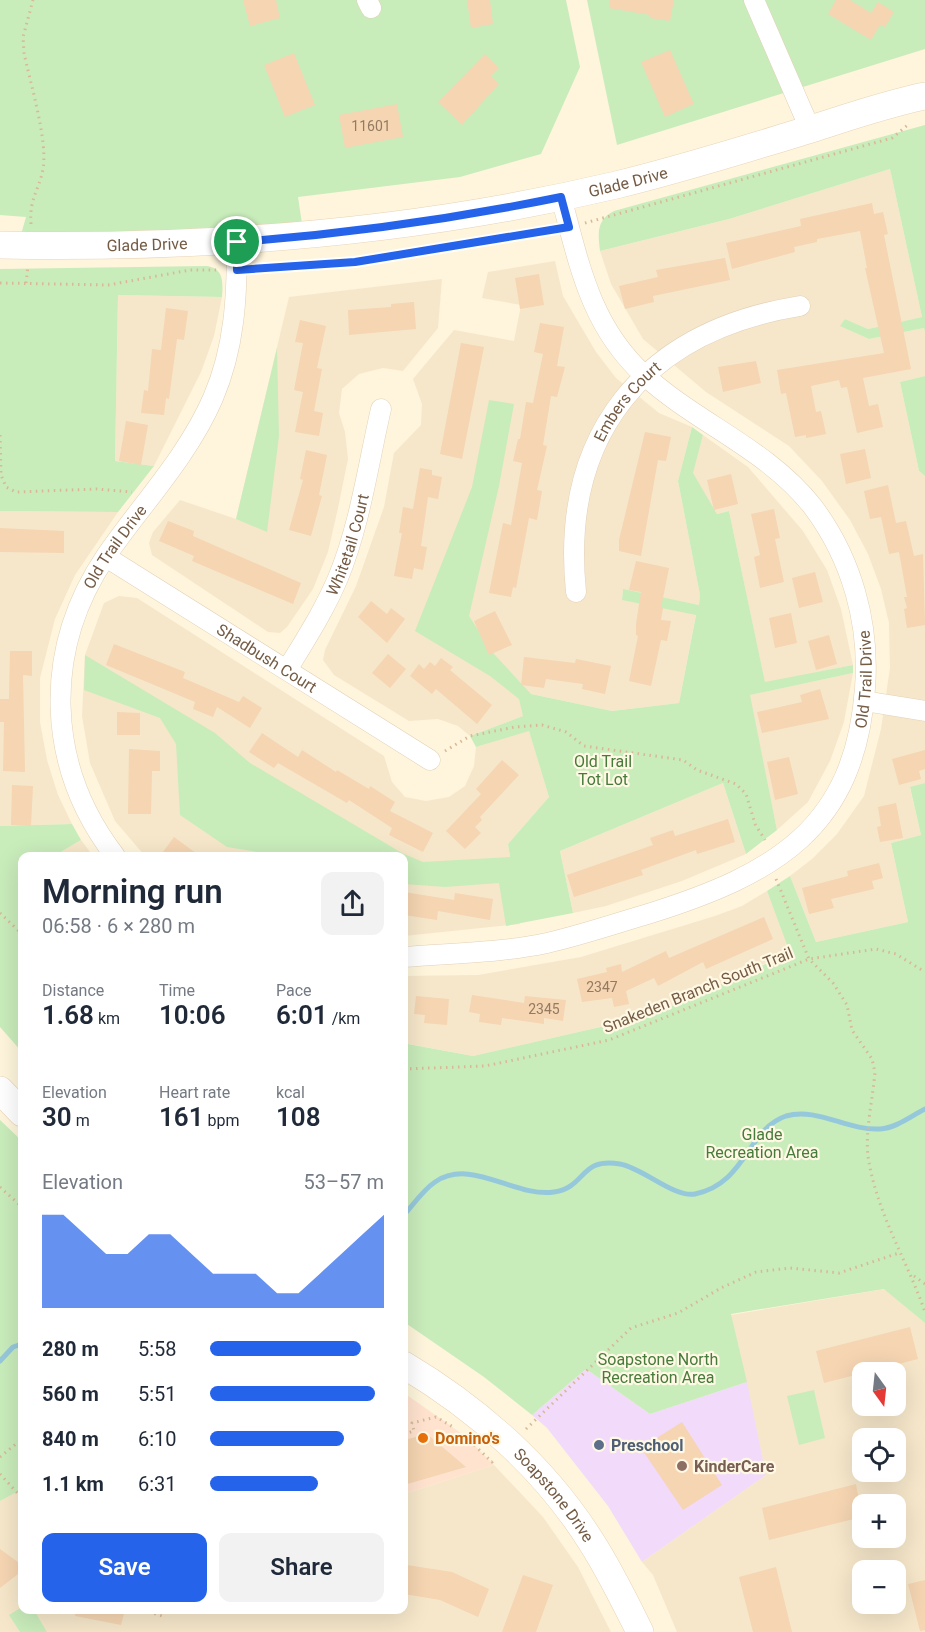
<!DOCTYPE html>
<meta charset="utf-8">
<style>
:root{--surface:#fff;--page:#f2f2f3;--text:#1f2937;--muted:#747a83;--accent:#2563eb}
body{margin:0;font-family:Roboto,sans-serif;background:var(--page);color:var(--text);height:100vh;display:flex;flex-direction:column;font-size:22px;white-space:nowrap}
*{box-sizing:border-box;margin:0}
p{font-size:20px;color:var(--muted)}
.icon{flex:none;width:33px;height:33px;fill:none;stroke:currentColor;stroke-width:2;stroke-linecap:round;stroke-linejoin:round}
.map{position:relative;flex:1;overflow:hidden}
.side{position:absolute;left:18px;top:852px;width:390px;height:762px;display:flex;flex-direction:column;background:var(--surface);border-radius:12px;box-shadow:0 6px 24px #0002}
.side>*{flex:none}
.needle{width:39px;rotate:165deg}
.tools{position:absolute;left:852px;top:1362px;display:grid;gap:12px}
.tools a{display:grid;place-items:center;width:54px;height:54px;border-radius:12px;background:var(--surface);box-shadow:0 6px 24px #0002;font-size:30px}
.pin{position:absolute;display:grid;place-items:center;width:51px;height:51px;color:#fff;margin:-26px;border:3px solid #fff;border-radius:50%;box-shadow:0 2px 6px #0007}
.round{display:grid;place-items:center;flex:none;width:63px;height:63px;border-radius:12px;background:var(--page)}
.headline{display:flex;align-items:center;justify-content:space-between;height:102px;padding:0 24px}
h1{font-size:33px;font-weight:600;line-height:45px}
.metrics{display:grid;grid-template-columns:repeat(3,1fr);gap:9px;height:102px;padding:6px 24px}
.metrics div{display:grid;align-content:center}
.metrics b{font-size:26px;font-weight:600}
.metrics small{font-size:16px;font-weight:400}
.metrics p{font-size:16px}
.chart{height:168px;padding:12px 24px}
.chart p{display:flex;justify-content:space-between}
.chart svg{width:100%;height:108px;margin-top:6px;fill:var(--accent);opacity:.7}
.button{display:flex;gap:12px;margin-top:auto;padding:12px 24px}
.button a{flex:1;height:69px;border-radius:12px;background:var(--accent);color:#fff;font-size:24px;font-weight:600;line-height:69px;text-align:center}
.button a+a{background:var(--page);color:var(--text)}
ul{padding:0 24px;list-style:none;font-size:20px}
li{display:grid;grid-template-columns:96px 72px 1fr;align-items:center;height:45px}
li i{height:15px;border-radius:8px;background:var(--accent)}
.map>svg:first-child{display:block}
.residential{fill:#f6e7ca;fill-rule:evenodd}
.commercial{fill:#ffe3cf}
.education{fill:#f2dafa}
.green{fill:#c9ecbb}
.lines{fill:none;stroke-linecap:round;stroke-linejoin:round}
.stream{stroke:#96c8db;stroke-width:5}
.building{fill:#f5d5b2}
.street-casing{stroke:#e2d1b8;stroke-width:21}
.secondary-casing{stroke:#e8d3b6;stroke-width:28}
.path{stroke:#d9b896;stroke-width:3;stroke-dasharray:1.5 4.5;stroke-linecap:butt}
.street{stroke:#fff;stroke-width:20}
.secondary{stroke:#fff;stroke-width:27}
.route-casing{stroke:#fff;stroke-width:12}
.route{stroke:#2563eb;stroke-width:8}
.food-dot{fill:#e8710a;stroke:#fff8e4;stroke-width:2}
.service-dot{fill:#5c6f8a;stroke:#fff8e4;stroke-width:2}
.education-dot{fill:#8d6e63;stroke:#fff8e4;stroke-width:2}
.labels{text-anchor:middle;dominant-baseline:central;stroke-width:4.5;stroke-linejoin:round;paint-order:stroke}
.number-label{font-size:14px;fill:#947a60}
.street-label{font-size:16px;fill:#745b44;stroke:#fff8e4}
.park-label{font-size:16px;fill:#467b3b;stroke:#fff8e4}
.food-label{font-size:16px;font-weight:bold;fill:#c56008;stroke:#fff8e4;text-anchor:start}
.service-label{font-size:16px;font-weight:bold;fill:#4e5e75;stroke:#fff8e4;text-anchor:start}
.education-label{font-size:16px;font-weight:bold;fill:#785e54;stroke:#fff8e4;text-anchor:start}
</style>
<div class="map">
<svg width="925" height="1632" viewBox="0 0 925 1632">
<rect width="100%" height="100%" fill="#fef5dc"/>
<path class="residential" d="M890 169 922 317 868 329 845 319 841 326 869 339 924 328 925 332V376L900 382 919 471 925 476V783L910 788 921 835 891 843 908 922 816 942 790 876 812 859 837 834 864 796 881 729 890 668 889 623 881 589 868 554 850 520 822 481 789 446 706 392 643 339 611 284 600 251 729 219Z
M555 261 563 296 596 352 616 378 659 413 692 427 678 481 700 595 699 605 623 590 622 599 696 614 679 703 612 711 531 694 523 716 470 736 458 726 438 719 409 721 334 675 323 660 325 650 356 586 384 507 394 453 421 425 422 404 413 379 454 330 514 341 521 305 482 298 488 272Z
M442 279 438 328 403 371 383 368 359 374 342 389 339 413 345 432 348 459 338 508 328 552 313 589 287 627 280 633 268 632 152 555 149 543 153 532 180 500 236 519 289 297Z
M118 295 222 297 214 336 201 372 154 466 115 461Z
M703 435 748 467 803 531 827 570 841 609 853 665 765 683 729 511 717 514 692 473Z
M0 511 118 512 75 575 55 619 40 678V722L47 760 58 795 72 824 0 826Z
M119 596 137 598 384 756 392 782 405 797 426 801 449 797 465 786 474 766 476 747 529 730 549 797 508 844 520 924 404 936V856H145L115 821 90 763 82 716 85 655 104 603Z
M853 673 844 722 830 761 808 802 777 830 749 695Z
M723 783 746 854 682 881 606 906 573 913 560 851Z
M81 840 93 856H54Z
M767 891 790 952 649 1016 473 1056 409 1044 406 1057H404V976L478 975 581 957 715 916 742 906Z
M885 1289 925 1323V1632H677L653 1575 642 1562 766 1475 731 1315ZM862 1372H896V1406H862ZM862 1438H896V1472H862ZM862 1504H896V1538H862ZM862 1570H896V1604H862Z
M494 1465 543 1517 578 1567 611 1632H0V1501L18 1489H22V1610H404V1494Z"/>
<path class="commercial" d="M404 1393 465 1436 494 1465 404 1494Z"/>
<path class="education" d="M586 1369 650 1414 747 1382 766 1475 642 1562 608 1506 547 1428 532 1415Z"/>
<path class="green" d="M0 0H566L580 67 541 154 460 177 298 197 304 237 18 245 26 217 0 215Z
M587 0H925V49L617 145Z
M925 125V332L924 328 869 339 840 326 845 319 868 329 922 317 890 169 729 219 600 251C598 234 596 220 614 211Z
M206 266C224 268 223 282 222 297L118 295 115 461 154 466 118 512 0 511V269Z
M277 348 279 436 267 532 236 519Z
M925 376V476L919 471 900 382Z
M489 400 514 404 499 486 469 616 494 654 531 694 612 711 679 703 696 615 622 600 623 589 699 605 700 595 678 481 692 427 703 435 693 473 717 514 729 511 765 682 853 665V673L750 695 777 830 746 854 723 783 560 851 573 913 506 926 499 883 445 887 404 884V856H282L227 847 180 815 176 744 160 718 84 690 85 655 215 733 250 763 402 853 423 862 510 857 508 844 549 797 529 731 476 747 470 736 523 716 519 699 490 676 415 631 472 487Z
M925 783V1323L884 1289 731 1314 747 1382 650 1414 586 1369 532 1415 484 1377 404 1322V1057H406L408 1044 473 1056 649 1016 790 953 767 891 790 876 816 942 908 922 891 843 921 835 910 787Z
M72 824 81 840 54 856H22V1052L0 1027V826Z
M0 1120 22 1141V1489L0 1501Z
M814 1390 825 1438 799 1445 787 1396Z
M22 1607V1610H34L47 1632H20L9 1615Z"/>
<g class="lines">
<path class="stream" d="M404 1215C413 1205 423 1190 435 1182 471 1157 515 1198 554 1192 587 1187 579 1157 620 1164 643 1168 674 1198 695 1194 747 1183 747 1129 786 1116 817 1107 848 1131 880 1129 896 1128 911 1116 925 1109
M0 1361 13 1347 22 1344"/>
</g>
<path class="building" d="M243 0H276L280 18 250 26Z
M467 0H490L493 24 471 28Z
M609 0H674L670 21 650 18V15L609 8Z
M836 0H850L871 13 878 2 894 12 885 27 880 25 871 40 828 14Z
M670 50 694 104 665 117 641 62Z
M294 53 315 105 285 117 264 65Z
M485 54 499 68 491 76 499 84 462 125 438 102Z
M397 104 403 137 345 148 339 115Z
M872 203 874 214 883 212 888 234 884 235 911 369 863 378 869 406 878 404 883 427 857 433 847 387 841 388 839 380 811 386 816 412 821 411 826 434 806 438V435L795 437 786 393 781 394 777 370 884 353 865 268H867L860 231 817 239V242L794 247 795 252 732 269 726 243 801 226 800 219Z
M725 258 730 280 653 296 654 302 625 309 619 286 658 277 656 270Z
M539 274 544 305 520 309 515 278Z
M414 302 416 329 349 335 348 310 391 307V304Z
M166 308 188 311 184 340 177 339 169 399 166 398 164 415 141 413 144 390 148 391 152 349 161 350Z
M300 320 326 326 317 368 322 369 314 411 323 413 319 436 295 432 303 392 294 390 303 343 295 342Z
M540 323 564 327 557 366 565 367 557 397 551 396 543 445 547 446 537 490 542 491 537 520 529 518 516 588 513 587 511 597 489 593 503 523 511 525 522 463 513 461 518 439H520L526 402 533 403 543 354 534 352Z
M461 343 484 347 462 459 440 454Z
M756 361 761 383 723 392 718 367Z
M126 421 148 425 141 465 119 461Z
M645 432 671 437 666 461 658 460 641 556 619 551V540Z
M865 449 871 478 846 484 840 454Z
M306 450 327 455 319 495 322 496 311 536 289 530 303 480 300 479Z
M420 468 432 470V475L442 477 438 499 428 497 421 546 427 547 423 570 414 568 412 579 394 576 402 533H399L403 507 413 509Z
M731 474 738 504 714 510 707 480Z
M888 485 896 523 906 521 914 556 923 554 925 625 907 628 904 609 907 608 904 597H907L899 552 889 554 881 517 870 519 864 491Z
M774 509 780 538 775 539 784 582 760 588 754 557 760 555 751 514Z
M168 521 194 531 193 536 301 583 293 604 192 561 194 556 159 541Z
M0 528 64 531V553L0 552Z
M636 561 669 568 661 608H663L661 620 671 621 667 641 661 640 651 686 629 681 638 636 636 635V624L641 592 629 590Z
M815 572 823 602 799 608 792 578Z
M371 601 387 614 391 608 405 619 387 643 358 617Z
M495 611 512 645 489 655 474 621Z
M791 613 797 643 775 648 769 618Z
M829 635 837 664 816 670 808 641Z
M114 644 185 672 183 678 239 702 243 696 262 708 250 728 217 707 213 717 193 709 195 702 106 665Z
M10 651H32V676L23 675 25 772 3 771 4 722H0V699H9Z
M388 654 406 669 390 688 372 673Z
M524 657 575 663 576 659 611 666 605 694 582 689 583 684 546 679 544 688 521 685Z
M441 658 453 667 450 670 492 705 477 724 436 689 432 694 410 676 419 664 424 669 430 662 435 666Z
M820 689 829 719 762 733 757 712 802 702 800 695Z
M117 712 140 713V735H117Z
M262 733 298 757 302 750 336 772 337 770 369 789 370 786 395 802 390 811 433 833 423 852 389 835 392 828 349 800 347 803 278 763 274 768 249 752Z
M129 749 160 751V771H152L151 814H128Z
M925 750V769L919 771 921 779 899 785 892 759Z
M789 757 798 794 775 800 767 762Z
M502 760 519 775 480 817 482 820 475 827 481 833 465 849 446 831 481 794 476 789Z
M12 785 33 786 31 826 11 825Z
M896 803 903 838 880 842 877 827 881 826 878 807Z
M728 819 735 842 697 854 696 850 641 870 643 875 574 897 567 875 653 845 650 838 673 830 675 836Z
M174 837 200 856H160Z
M879 863 883 878 872 881 874 889 831 899 834 908 809 914 802 888 848 876 847 871Z
M404 892 454 900 455 893 493 899 490 920 438 911 437 920 404 915Z
M764 917 773 939 706 969 703 962 658 986 654 978 626 991 629 1004 614 1007 612 998 582 1002 577 979 607 972 606 968 621 964 622 972 666 951 669 958Z
M472 995 524 1003 525 996 566 1000 563 1021 544 1018V1024L502 1018 501 1025 479 1022 480 1014 469 1012Z
M416 996 449 999 447 1025 424 1023 425 1015 414 1014Z
M910 1327 918 1359 824 1383 816 1351Z
M682 1422 722 1485 683 1510 641 1448Z
M427 1434 466 1467 404 1485V1440Z
M856 1484 862 1517 769 1540 762 1508Z
M0 1549 22 1565V1571L0 1588Z
M407 1565 452 1572 489 1589 478 1617 440 1600 404 1594V1576Z
M776 1567 792 1632H753L739 1577Z
M523 1575 553 1585 536 1632H502Z
M925 1580V1630L920 1631 908 1584Z
M76 1610H125L121 1625 75 1616Z"/>
<g class="lines">
<defs>
<g id="street">
<path d="M367 0 371 8"/>
<path d="M754 0 810 129"/>
<path id="s1" d="M106 557 430 760"/>
<path id="s2" d="M576 592C560 433 645 331 800 306"/>
<path id="s3" d="M287 670C305 640 324 611 338 578 360 525 368 465 381 409"/>
<path d="M864 701 925 711"/>
<path id="s4" d="M115 856C46 766 42 651 106 556 142 504 188 456 213 398 235 347 237 296 237 242"/>
<path id="s5" d="M404 957C451 953 500 953 547 943 582 935 617 923 651 913 774 874 855 829 865 688 870 624 852 559 813 507 768 449 696 423 643 374 590 325 579 263 561 197"/>
</g>
<g id="secondary">
<path id="s6" d="M0 245C208 249 413 233 616 185 682 169 746 149 811 129 849 117 886 104 925 96"/>
<path d="M0 1090 22 1113"/>
<path id="s7" d="M404 1365C478 1409 546 1469 592 1543 610 1571 625 1602 640 1632"/>
</g>
</defs>
<use href="#street" class="street-casing"/>
<use href="#secondary" class="secondary-casing"/>
<path class="path" d="M585 223 892 138 909 124
M31 224C29 198 39 191 43 169 48 141 30 82 24 53L23 37 33 0
M255 269 355 262 552 230
M0 283 108 285 190 270H219
M26 283 28 266
M0 435 1 475 6 487 16 492 96 489 132 492
M445 751 470 736 515 727 542 725 566 732 584 746 683 760 697 770 736 784 746 794 755 824 765 840
M776 879 809 959 833 983 847 1005 852 1030 872 1059 875 1072C873 1097 865 1132 868 1156 876 1212 907 1260 925 1312
M0 913 22 934
M404 1069 485 1066 609 1040 809 959 876 949 896 954 925 972
M0 1187 22 1207
M914 1276 925 1284
M526 1429 631 1328 678 1313 721 1288 756 1272 790 1268 839 1273 899 1253
M404 1434 414 1431 412 1423 436 1417 453 1427
M470 1441 492 1462 495 1459
M0 1457 22 1439
M0 1474 22 1498
M143 1610 162 1616"/>
<use href="#street" class="street"/>
<use href="#secondary" class="secondary"/>
</g>
<g class="lines">
<defs>
<path id="route" d="M561 197 569 227 355 262 237 270V242C346 234 453 219 561 197Z"/>
</defs>
<use href="#route" class="route-casing"/>
<use href="#route" class="route"/>
</g>
<circle class="food-dot" cx="423" cy="1438" r="6"/>
<circle class="service-dot" cx="599" cy="1445" r="6"/>
<circle class="education-dot" cx="682" cy="1466" r="6"/>
<g class="labels">
<g class="number-label">
<text x="371" y="126">11601</text>
<text x="602" y="987">2347</text>
<text x="544" y="1009">2345</text>
</g>
<g class="street-label">
<text stroke="none"><textPath href="#s6" startOffset="633">Glade Drive</textPath></text>
<text stroke="none"><textPath href="#s6" startOffset="147">Glade Drive</textPath></text>
<text stroke="none"><textPath href="#s2" startOffset="204">Embers Court</textPath></text>
<text stroke="none"><textPath href="#s3" startOffset="140">Whitetail Court</textPath></text>
<text stroke="none"><textPath href="#s4" startOffset="334">Old Trail Drive</textPath></text>
<text stroke="none"><textPath href="#s1" startOffset="190">Shadbush Court</textPath></text>
<text stroke="none"><textPath href="#s5" startOffset="597">Old Trail Drive</textPath></text>
<text transform="translate(698 990) rotate(-22)">Snakeden Branch South Trail</text>
<text stroke="none"><textPath href="#s7" startOffset="200">Soapstone Drive</textPath></text>
</g>
<g class="park-label">
<text x="603" y="761">Old Trail<tspan x="603" dy="18">Tot Lot</tspan></text>
<text x="762" y="1134">Glade<tspan x="762" dy="18">Recreation Area</tspan></text>
<text x="658" y="1359">Soapstone North<tspan x="658" dy="18">Recreation Area</tspan></text>
</g>
<g class="food-label">
<text x="435" y="1438">Domino's</text>
</g>
<g class="service-label">
<text x="611" y="1445">Preschool</text>
</g>
<g class="education-label">
<text x="694" y="1466">KinderCare</text>
</g>
</g>
</svg>
<div class="tools">
<a><svg class="needle" viewBox="-14 -14 28 28"><path d="M0-13l5 13h-10z" fill="#e53935"/><path d="M0 13l5-13h-10z" fill="#747a83"/></svg></a>
<a><svg class="icon" aria-label="locate" viewBox="0 0 24 24"><circle cx="12" cy="12" r="6"/><path d="M12 2v4M12 18v4M2 12h4M18 12h4"/></svg></a>
<a>+</a>
<a>−</a>
</div>
<div class="pin" style="left:237px;top:242px;background:#1e9e55"><svg class="icon" aria-label="arrive" viewBox="0 0 24 24"><path d="M6 21V4h12l-3 4 3 4H6"/></svg></div>
<section class="side">
<div class="headline"><div><h1>Morning run</h1><p>06:58 · 6 × 280 m</p></div><a class="round"><svg class="icon" aria-label="share" viewBox="0 0 24 24"><path d="M12 15V3M7 8l5-5 5 5M5 13v7h14v-7"/></svg></a></div>
<div class="metrics">
<div><p>Distance</p><b>1.68<small> km</small></b></div>
<div><p>Time</p><b>10:06</b></div>
<div><p>Pace</p><b>6:01<small> /km</small></b></div>
</div>
<div class="metrics">
<div><p>Elevation</p><b>30<small> m</small></b></div>
<div><p>Heart rate</p><b>161<small> bpm</small></b></div>
<div><p>kcal</p><b>108</b></div>
</div>
<div class="chart"><p><span>Elevation</span>53–57 m</p>
<svg viewBox="0 0 160 44" preserveAspectRatio="none"><path d="M0 44V6L10 6L20 14L30 22L40 22L50 14L60 14L70 22L80 30L90 30L100 30L110 38L120 38L130 30L140 22L150 14L160 6V44z"/></svg>
</div>
<ul>
<li><b>280 m</b>5:58<i style="width:87%"></i></li>
<li><b>560 m</b>5:51<i style="width:95%"></i></li>
<li><b>840 m</b>6:10<i style="width:77%"></i></li>
<li><b>1.1 km</b>6:31<i style="width:62%"></i></li>
</ul>
<div class="button"><a>Save</a><a>Share</a></div>
</section>
</div>
